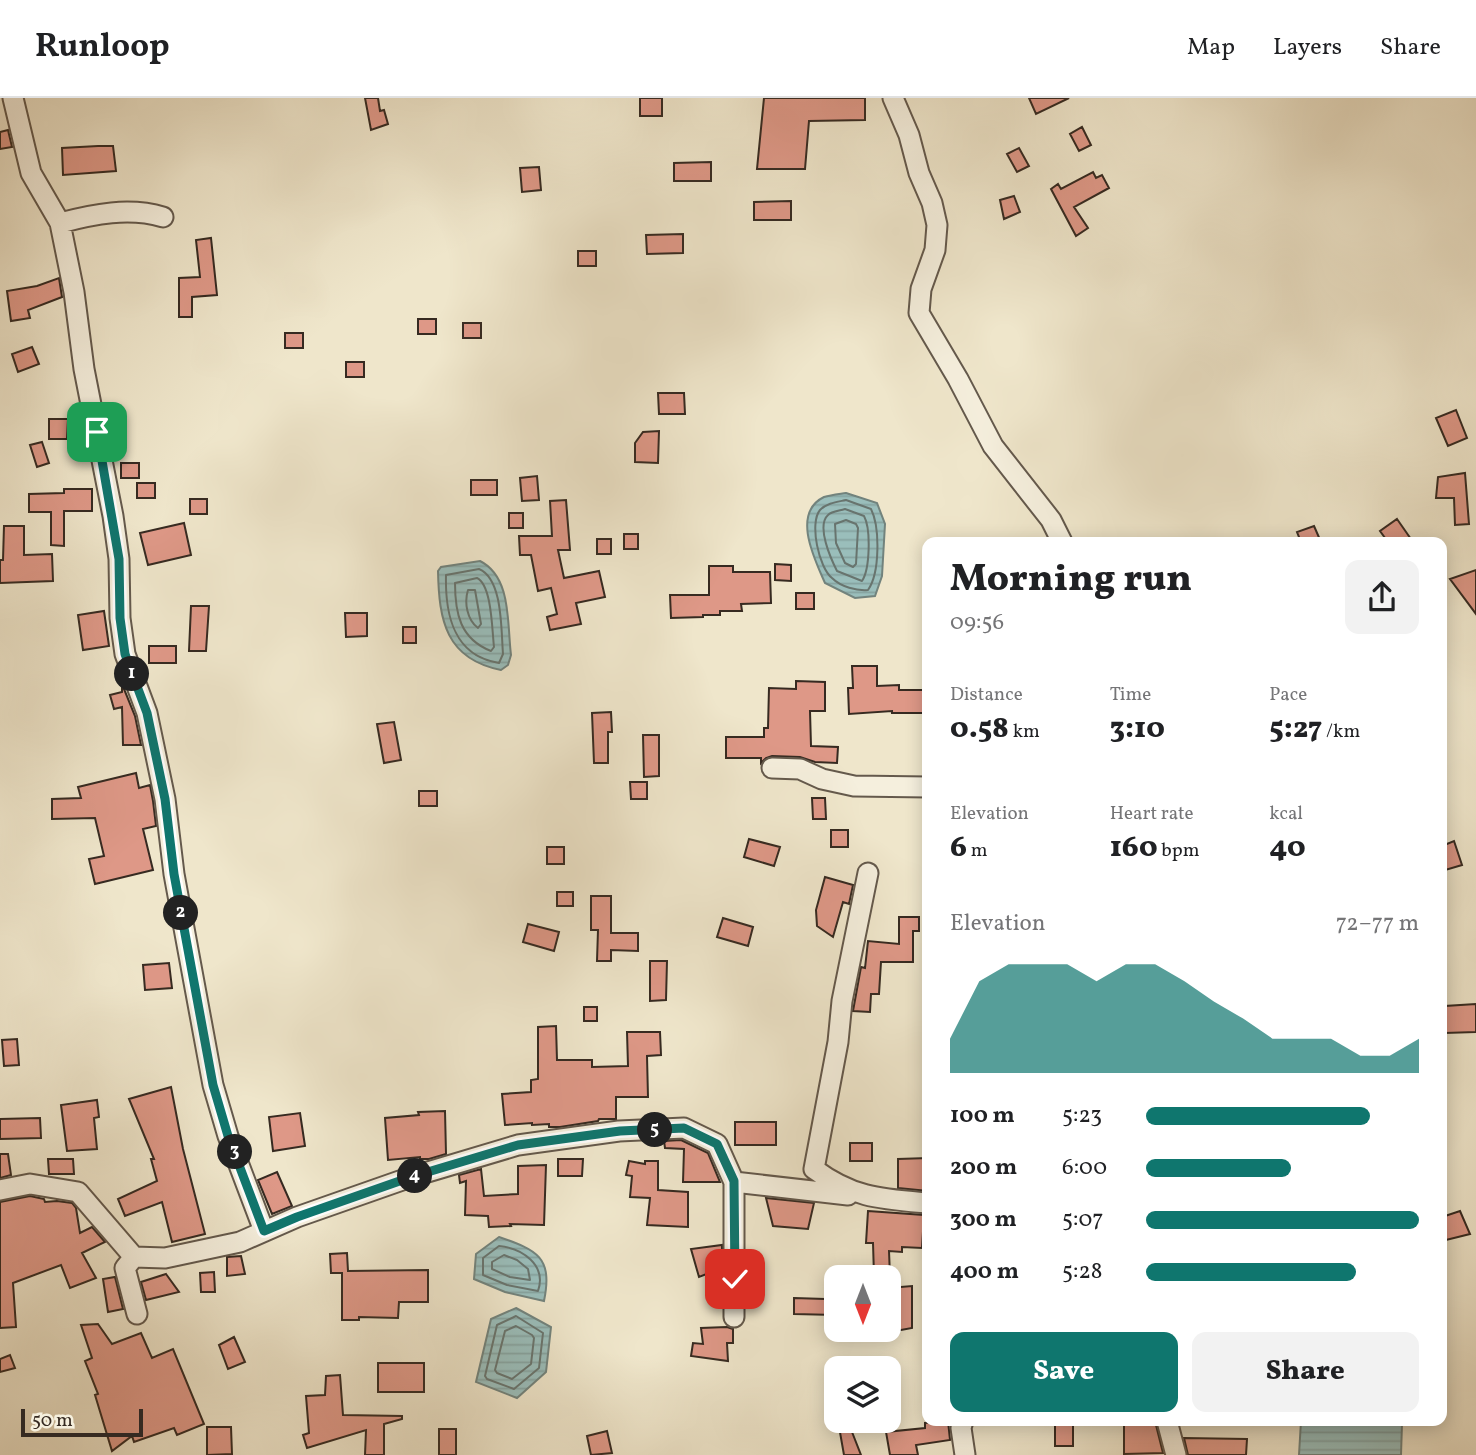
<!DOCTYPE html>
<meta charset="utf-8">
<style>
:root{--surface:#fff;--page:#f2f2f2;--text:#202124;--muted:#757577;--line:#e0e0e0;--accent:#0f766e}
body{margin:0;font-family:Vollkorn,serif;background:var(--page);color:var(--text);height:100vh;display:flex;flex-direction:column;font-size:26px;white-space:nowrap}
*{box-sizing:border-box;margin:0}
p{font-size:23px;color:var(--muted)}
.icon{flex:none;width:38px;height:38px;fill:none;stroke:currentColor;stroke-width:2;stroke-linecap:round;stroke-linejoin:round}
.map{position:relative;flex:1;overflow:hidden}
.panel{position:absolute;left:922px;top:439px;width:525px;height:889px;display:flex;flex-direction:column;background:var(--surface);border-radius:14px;box-shadow:0 4px 18px #0003}
.panel>*{flex:none}
.needle{width:46px;rotate:180deg}
.buttons{position:absolute;left:824px;top:1167px;display:grid;gap:14px}
.buttons a{display:grid;place-items:center;width:77px;height:77px;border-radius:14px;background:var(--surface);box-shadow:0 4px 18px #0003;font-size:35px}
.scale{position:absolute;left:21px;bottom:18px;width:122px;box-sizing:border-box;padding-left:7px;border:4px solid #362a21;border-top:0;font-size:19px;line-height:24px;white-space:nowrap;color:#362a21;-webkit-text-stroke:5px #f5efdd;paint-order:stroke}
.pin{position:absolute;display:grid;place-items:center;width:60px;height:60px;color:#fff;margin:-30px;border-radius:14px;box-shadow:0 4px 10px #0006}
.km{position:absolute;width:35px;height:35px;margin:-18px;border-radius:50%;background:#222;color:#fff;font-size:19px;line-height:35px;text-align:center}
.round{display:grid;place-items:center;flex:none;width:74px;height:74px;border-radius:14px;background:var(--page)}
.head{display:flex;align-items:center;justify-content:space-between;height:119px;padding:0 28px}
h1{font-size:38px;font-weight:800;line-height:52px}
.stats{display:grid;grid-template-columns:repeat(3,1fr);gap:10px;height:119px;padding:7px 28px}
.stats div{display:grid;align-content:center}
.stats b{font-size:30px;font-weight:800}
.stats small{font-size:19px;font-weight:400}
.stats p{font-size:19px}
.chart{height:196px;padding:14px 28px}
.chart p{display:flex;justify-content:space-between}
.chart svg{width:100%;height:126px;margin-top:7px;fill:var(--accent);opacity:.7}
.button{display:flex;gap:14px;margin-top:auto;padding:14px 28px}
.button a{flex:1;height:80px;border-radius:14px;background:var(--accent);color:#fff;font-size:28px;font-weight:800;line-height:80px;text-align:center}
.button a+a{background:var(--page);color:var(--text)}
ul{padding:0 28px;list-style:none;font-size:23px}
li{display:grid;grid-template-columns:112px 84px 1fr;align-items:center;height:52px}
li i{height:18px;border-radius:9px;background:var(--accent)}
header{display:flex;align-items:center;gap:42px;box-sizing:border-box;height:98px;padding:0 35px;background:var(--surface);border-bottom:2px solid var(--line)}
header strong{font-size:33px}
nav{display:flex;gap:38px;margin-inline-start:auto;font-size:24px}
.map>svg:first-child{display:block}
.water{fill:url(#water-rules);stroke:#72837d;stroke-width:2}
.lines{fill:none;stroke-linecap:round;stroke-linejoin:round}
.shore{stroke:#68746e;stroke-width:2}
.building{fill:#de9887;stroke:#362a21;stroke-width:2}
.minor-casing{stroke:#64594c;stroke-width:23}
.minor{stroke:#f5efdd;stroke-width:19}
.route-casing{stroke:#fff;stroke-width:14}
.route{stroke:#0f766e;stroke-width:9}
</style>
<header>
<strong>Runloop</strong>
<nav><a>Map</a><a>Layers</a><a>Share</a></nav>
</header>
<div class="map">
<svg width="1476" height="1357" viewBox="0 0 1476 1357">
<defs>
<pattern id="water-rules" width="6" height="5" patternUnits="userSpaceOnUse" patternTransform="scale(1.75)"><rect width="6" height="5" fill="#9abebb"/><path d="M0 2.5h6" fill="none" stroke="#85a3a0"/></pattern>
</defs>
<rect width="100%" height="100%" fill="#efe6cb"/>
<filter id="stains"><feTurbulence type="fractalNoise" baseFrequency=".00286" numOctaves="4"/><feColorMatrix values="0 0 0 0 .2 0 0 0 0 .09 0 0 0 0 .02 0 0 0 .5 -.17"/></filter>
<radialGradient id="worn" r=".72"><stop offset=".6" stop-color="#630" stop-opacity="0"/><stop offset="1" stop-color="#630" stop-opacity=".3"/></radialGradient>
<path class="water" d="M846 395 877 405 885 426 882 478 875 498 855 500 825 485C815 462 791 415 824 399 831 397 840 396 846 395Z
M480 463C512 479 507 526 511 557L508 567 501 572C446 561 439 523 438 473L441 469Z
M499 1139C537 1152 553 1159 544 1203L505 1194 474 1181 476 1156Z
M516 1210 551 1229 546 1274 517 1300 476 1284 491 1221Z
M1301 1323H1400L1402 1326 1401 1357H1299Z"/>
<g class="lines">
<path class="shore" d="M846 402 871 411C880 429 880 475 868 492 857 493 841 489 832 480 819 470 809 425 820 412 827 405 837 404 846 402Z
M845 411 864 418C871 431 870 471 862 483L837 473C831 461 816 428 828 417 832 413 839 413 845 411Z
M846 422 856 426 858 430 856 466 853 469 845 465 836 445 835 426Z
M479 471C503 481 501 532 503 556L499 565C453 558 445 516 446 477Z
M477 480C492 487 492 533 494 549L491 553C460 541 455 515 455 485Z
M475 492 481 526 478 530C467 522 464 504 468 492Z
M499 1148C522 1150 547 1167 538 1193L507 1187 483 1177V1160Z
M504 1157 517 1162 528 1171 530 1182 510 1179 492 1171V1164Z
M516 1218 543 1235 539 1270 514 1291 487 1281 485 1278 497 1227Z
M516 1228 532 1237 534 1240 531 1266 512 1281 497 1275 495 1272 505 1233Z"/>
</g>
<path class="building" d="M365 0H378L380 13 384 12 388 26 371 32Z
M640 0H662V18H640Z
M764 0H865V22L809 23 805 71H757Z
M1029 0H1069L1036 16Z
M1082 29 1091 47 1079 53 1070 36Z
M8 32 12 49 0 51V34Z
M98 48H113L116 73 63 77 62 50Z
M1019 50 1029 68 1017 74 1007 56Z
M711 64V83H674V65Z
M539 69 541 92 522 94 520 70Z
M1093 74 1096 80 1102 77 1109 90 1074 109 1088 130 1076 138 1051 91 1058 86 1061 91Z
M1014 98 1020 114 1004 121 1000 102Z
M791 103V122H754V104Z
M683 136V155L647 156 646 137Z
M211 140 217 197 192 199V219H179V180L200 179 196 142Z
M578 153H596V168H578Z
M59 180 62 199 28 212 30 220 11 223 7 193 37 188Z
M418 221H436V236H418Z
M463 225H481V240H463Z
M285 235H303V250H285Z
M32 249 39 266 18 274 12 256Z
M346 264H364V279H346Z
M658 295H684L685 316H659Z
M1456 312 1467 340 1448 348 1436 320Z
M49 321H68L67 341H49Z
M659 333 658 365 635 364V345L643 334Z
M42 344 49 365 37 369 30 347Z
M121 365H139V380H121Z
M1465 375 1469 426 1455 427 1454 400H1436L1438 379Z
M537 378 539 402 522 403 520 380Z
M471 382H497V397H471Z
M137 385H155V400H137Z
M64 391H92V413H64V448L51 447V414H29V396L64 395Z
M190 401H207V416H190Z
M566 402 570 452H558L564 480 599 473 605 499 576 505 581 526 550 532 547 519 557 516 551 490 538 493 531 457H520L519 438H552L550 403Z
M509 415H523V430H509Z
M1397 421 1413 444H1388L1380 433Z
M184 425 191 457 148 467 140 435Z
M4 428H24V457L52 456 53 483 0 485V462H3Z
M1314 428 1321 444H1301L1297 434Z
M624 436H638V451H624Z
M597 441H611V456H597Z
M775 466 791 467V483L775 482Z
M709 468H733V474H770L771 505 741 506 742 513H720V517H703V519L671 520 670 497H709Z
M1476 472V516L1450 481Z
M796 495H814V511H796Z
M191 508H209L206 553H189Z
M104 513 109 548 83 552 78 517Z
M345 515H367V538L346 539Z
M403 529H416V545H403Z
M149 548H176V565H149Z
M852 568H877V588L899 587V592H925L926 615H892V613L849 616 848 590H853Z
M796 583 825 584V613H810L811 648 838 649 837 665 815 664 800 659 772 658 766 660 761 665V660H726V639H764V630H768L769 590 796 591Z
M122 586 135 618 141 647H123L122 609 114 611 110 597 122 594Z
M611 614 612 634H608V665H594L592 615Z
M394 624 401 662 384 665 377 626Z
M643 637H659V678L644 679Z
M136 675 139 690 150 687 153 703 156 728 143 731 153 772 95 786 89 761 104 758 95 720 52 721V701L81 700 78 689Z
M630 684H647V701H631Z
M419 693H437V708H419Z
M812 700H825L826 721H813Z
M831 732H848V749H831Z
M749 741 780 749 774 768 744 759Z
M1454 743 1462 767 1442 773V748Z
M547 749H564V766H547Z
M825 779 853 787 849 806 843 804 833 839 817 828 816 812Z
M557 794H573V808H557Z
M591 798H611V835H638V853L611 852V863H597L598 832H591Z
M899 819H919V833H913V864H881L879 896H871L870 914 853 913 861 869 865 870 868 843 899 846Z
M723 820 753 829 748 848 717 839Z
M528 826 559 834 554 853 523 844Z
M650 863H667L666 902 650 903Z
M169 865 172 890 145 892 143 867Z
M1476 906V934L1445 935V908Z
M584 909H597V923H584Z
M556 928 557 962H592V969L628 968 627 934H660L661 957 647 958 648 999H616V1021H599L598 1023 560 1029H549V1026L532 1027V1025L505 1027 502 996 531 994V982L538 981V929Z
M17 941 19 967 4 968 2 942Z
M171 989 183 1051 205 1136 172 1144 162 1104 125 1118 118 1101 157 1083 151 1061H154L129 1001Z
M97 1002 99 1019 94 1020 97 1051 67 1053 61 1007Z
M445 1013 446 1056 429 1061H420V1059L388 1062 385 1020 419 1017 418 1014Z
M300 1015 305 1048 273 1053 269 1019Z
M40 1020 41 1040 0 1041V1021Z
M735 1024H776V1047H735Z
M681 1042 708 1055 720 1084H683L684 1051 665 1050 664 1043Z
M850 1045H872V1063H850Z
M0 1056H8L11 1077 0 1080Z
M928 1060V1093L898 1090V1061Z
M48 1061H73L74 1076H49Z
M558 1061H583L582 1078H558Z
M629 1063 645 1066V1063H658V1092L688 1094V1129L647 1127 650 1100 630 1099 632 1078 626 1077Z
M546 1067 544 1127 510 1126 511 1128 489 1129 488 1118 465 1117 466 1083 460 1085 459 1077 481 1071 484 1098 518 1096V1068Z
M277 1074 292 1108 272 1116 258 1082Z
M30 1098 44 1101 45 1104 57 1103 72 1105 76 1110 80 1135 92 1129 105 1144 82 1155 96 1180 70 1190 61 1167 13 1185 16 1229 0 1230V1104Z
M766 1100 814 1105 808 1131 773 1128Z
M868 1113 924 1117 922 1150 902 1149V1154L889 1153 890 1178H874L873 1145H866Z
M1460 1113 1470 1136 1442 1143V1119Z
M722 1147V1170L699 1179 691 1151Z
M347 1155 348 1173 428 1172V1204H399L398 1220 359 1219V1222H342V1175H331L330 1156Z
M241 1158 245 1176 227 1178V1159Z
M214 1174 215 1194H201L200 1175Z
M166 1176 179 1194 146 1202 141 1184Z
M115 1179 123 1211 108 1214 103 1181Z
M912 1188V1230L890 1234 889 1190Z
M794 1200 825 1201 826 1204 836 1205V1217L794 1216Z
M98 1226 112 1246 141 1235 152 1260 173 1251 204 1326 177 1337 174 1330 134 1344 132 1338 112 1353 95 1297 98 1296 85 1263 92 1260 81 1227Z
M727 1229 733 1231V1245H727L728 1263 691 1258 693 1245 703 1246 701 1230Z
M234 1239 245 1264 228 1271 219 1247Z
M10 1257 15 1270 0 1274V1261Z
M378 1265H424V1294H378Z
M340 1277 343 1317 402 1318V1321L384 1326V1357H365L366 1332 307 1350 303 1337 309 1335 306 1298 325 1297 326 1278Z
M838 1323H878V1326L852 1334 861 1357H844Z
M948 1323 950 1342 916 1347 918 1357H890L886 1334 925 1330V1325Z
M1055 1323H1073V1348H1055Z
M1124 1323H1155L1163 1355 1124 1356Z
M207 1329H231L232 1356 207 1357Z
M439 1331H456V1357H439Z
M607 1333 612 1355 591 1357 587 1338Z
M1184 1340 1247 1341 1246 1357H1188Z"/>
<g class="lines">
<defs>
<path id="minor" d="M13 0 31 75 60 125C94 116 129 109 163 119
M893 0 909 37 919 75 932 105 937 127 935 152 921 191 919 215 958 281 993 348 1051 422 1062 444
M60 125 74 194 84 271 113 418 119 461 120 520 125 556 147 615 165 701 174 776 213 987 228 1038 264 1133
M772 670 800 671 822 681 854 688 928 689
M868 775 842 903 838 944 814 1071C853 1100 881 1101 928 1105
M734 1084 848 1097
M0 1092 30 1086 78 1094 134 1159 165 1160 240 1144 297 1119 411 1079 518 1047 619 1033 684 1030 717 1046 734 1084V1219
M134 1159 125 1170 137 1216
M963 1323 961 1330 965 1357
M1167 1323 1176 1357"/>
</defs>
<use href="#minor" class="minor-casing"/>
<use href="#minor" class="minor"/>
</g>
<g class="lines">
<defs>
<path id="route" d="M97 334 119 461 120 520 125 556 147 615 165 701 174 776 213 987 228 1038 264 1133 297 1119 411 1079 518 1047 620 1033 684 1030 717 1046 734 1083 735 1181"/>
</defs>
<use href="#route" class="route-casing"/>
<use href="#route" class="route"/>
</g>
<rect width="100%" height="100%" filter="url(#stains)"/>
<rect width="100%" height="100%" fill="url(#worn)"/>
</svg>
<div class="buttons">
<a><svg class="needle" viewBox="-14 -14 28 28"><path d="M0-13l5 13h-10z" fill="#e53935"/><path d="M0 13l5-13h-10z" fill="#757577"/></svg></a>
<a><svg class="icon" aria-label="layers" viewBox="0 0 24 24"><path d="M12 4l9 5-9 5-9-5zM3 14l9 5 9-5"/></svg></a>
</div>
<div class="scale">50 m</div>
<div class="pin" style="left:97px;top:334px;background:#1e9e55"><svg class="icon" aria-label="arrive" viewBox="0 0 24 24"><path d="M6 21V4h12l-3 4 3 4H6"/></svg></div>
<div class="pin" style="left:735px;top:1181px;background:#d93025"><svg class="icon" aria-label="check" viewBox="0 0 24 24"><path d="M5 12l5 5 9-10"/></svg></div>
<b class="km" style="left:132px;top:576px">1</b>
<b class="km" style="left:181px;top:815px">2</b>
<b class="km" style="left:235px;top:1054px">3</b>
<b class="km" style="left:415px;top:1078px">4</b>
<b class="km" style="left:655px;top:1032px">5</b>
<section class="panel">
<div class="head"><div><h1>Morning run</h1><p>09:56</p></div><a class="round"><svg class="icon" aria-label="share" viewBox="0 0 24 24"><path d="M12 15V3M7 8l5-5 5 5M5 13v7h14v-7"/></svg></a></div>
<div class="stats">
<div><p>Distance</p><b>0.58<small> km</small></b></div>
<div><p>Time</p><b>3:10</b></div>
<div><p>Pace</p><b>5:27<small> /km</small></b></div>
</div>
<div class="stats">
<div><p>Elevation</p><b>6<small> m</small></b></div>
<div><p>Heart rate</p><b>160<small> bpm</small></b></div>
<div><p>kcal</p><b>40</b></div>
</div>
<div class="chart"><p><span>Elevation</span>72–77 m</p>
<svg viewBox="0 0 160 44" preserveAspectRatio="none"><path d="M0 44V32L10 12L20 6L30 6L40 6L50 12L60 6L70 6L80 12L90 19L100 25L110 32L120 32L130 32L140 38L150 38L160 32V44z"/></svg>
</div>
<ul>
<li><b>100 m</b>5:23<i style="width:82%"></i></li>
<li><b>200 m</b>6:00<i style="width:53%"></i></li>
<li><b>300 m</b>5:07<i style="width:100%"></i></li>
<li><b>400 m</b>5:28<i style="width:77%"></i></li>
</ul>
<div class="button"><a>Save</a><a>Share</a></div>
</section>
</div>
